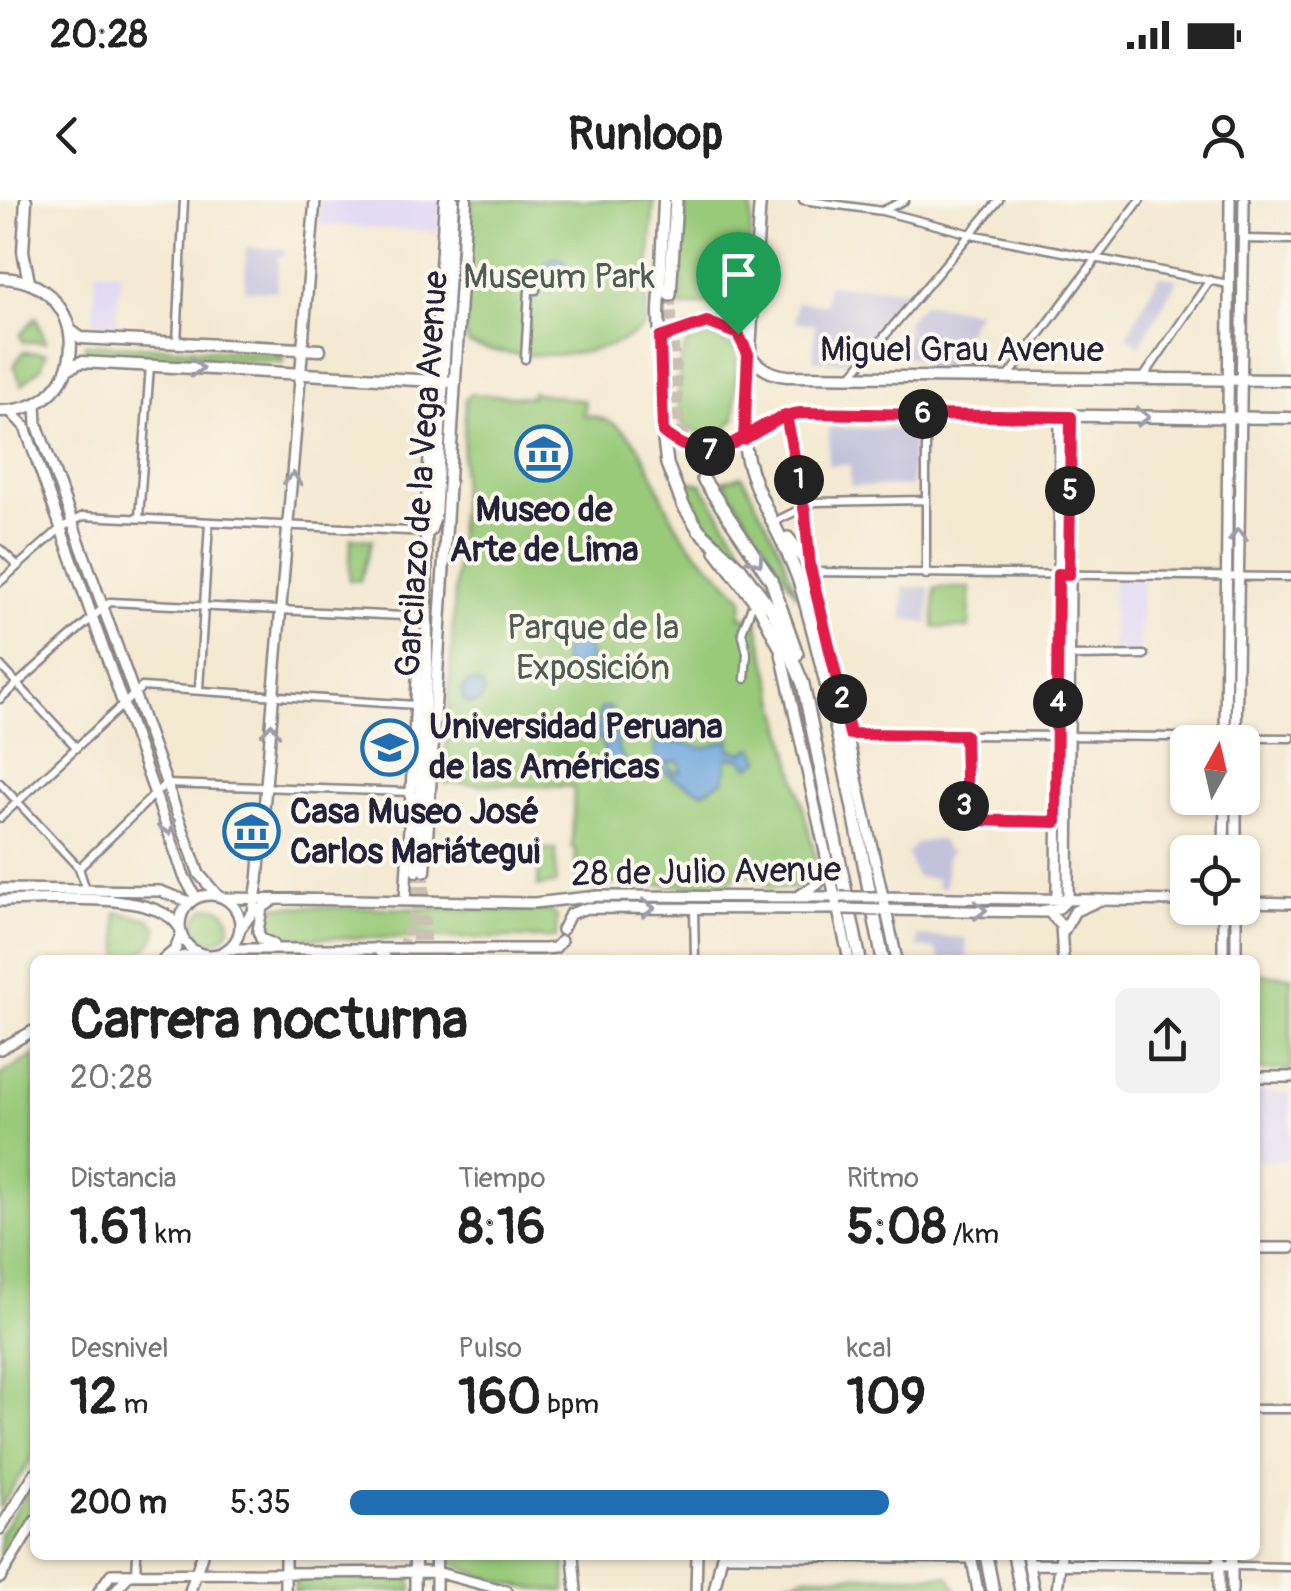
<!DOCTYPE html>
<html lang="es">
<meta charset="utf-8">
<style>
:root{--surface:#fff;--page:#f2f2f2;--text:#222;--muted:#767676;--accent:#1f6fb2}
body{margin:0;font-family:Pangolin,sans-serif;background:var(--page);color:var(--text);height:100vh;display:flex;flex-direction:column;font-size:38px;white-space:nowrap}
*{box-sizing:border-box;margin:0}
p{font-size:32px;color:var(--muted)}
.icon{flex:none;width:55px;height:55px;fill:none;stroke:currentColor;stroke-width:2;stroke-linecap:round;stroke-linejoin:round}
.map{position:relative;flex:1;overflow:hidden}
.drawer{position:absolute;left:30px;top:755px;width:1230px;height:605px;display:flex;flex-direction:column;background:var(--surface);border-radius:15px;box-shadow:0 2px 8px #0004}
.drawer>*{flex:none}
.needle{width:65px;rotate:8deg}
.tools{position:absolute;left:1170px;top:525px;display:grid;gap:20px}
.tools a{display:grid;place-items:center;width:90px;height:90px;border-radius:15px;background:var(--surface);box-shadow:0 2px 8px #0004;font-size:50px}
.pin{position:absolute;display:grid;place-items:center;width:85px;height:85px;color:#fff;margin:-102px -42px;border-radius:50% 50% 50% 0;rotate:-45deg;box-shadow:0 0 10px #0007}
.pin .icon{rotate:45deg}
.km{position:absolute;width:50px;height:50px;margin:-25px;border-radius:50%;background:#222;color:#fff;font-size:28px;line-height:50px;text-align:center}
.round{display:grid;place-items:center;flex:none;width:105px;height:105px;border-radius:15px;background:var(--page)}
.summary{display:flex;align-items:center;justify-content:space-between;height:170px;padding:0 40px}
h1{font-size:55px;font-weight:700;line-height:75px}
.figures{display:grid;grid-template-columns:repeat(3,1fr);gap:15px;height:170px;padding:10px 40px}
.figures div{display:grid;align-content:center}
.figures b{font-size:50px;font-weight:700}
.figures small{font-size:28px;font-weight:400}
.figures p{font-size:28px}
ul{padding:0 40px;list-style:none;font-size:32px}
li{display:grid;grid-template-columns:160px 120px 1fr;align-items:center;height:75px}
li i{height:25px;border-radius:12px;background:var(--accent)}
.status{display:flex;justify-content:space-between;align-items:center;height:70px;padding:0 50px;background:var(--surface);direction:ltr}
.status svg{height:28px;fill:currentColor}
header{display:flex;justify-content:space-between;align-items:center;height:130px;padding:0 40px;background:var(--surface);font-size:45px;font-weight:700}
.map>svg:first-child{display:block}
.built{fill:#dfd5f5}
.industrial{fill:#c3c1db}
.green{fill:#99ca79;stroke:#5e765a;stroke-width:2.5}
.water{fill:#6da5dc;stroke:#48648c;stroke-width:2.5}
.lines{fill:none;stroke-linecap:round;stroke-linejoin:round}
.secondary-tunnel{stroke:#cac1b3;stroke-width:9;stroke-dasharray:9 4.5;stroke-linecap:butt}
.primary-tunnel{stroke:#cac1b3;stroke-width:10;stroke-dasharray:10 5;stroke-linecap:butt}
.highway-tunnel{stroke:#cac1b3;stroke-width:11;stroke-dasharray:11 5.5;stroke-linecap:butt}
.street-casing{stroke:#8b8686;stroke-width:11}
.secondary-casing{stroke:#8b8686;stroke-width:14}
.primary-casing{stroke:#8b8686;stroke-width:15}
.highway-casing{stroke:#8b8686;stroke-width:16}
.street{stroke:#fff;stroke-width:6}
.secondary{stroke:#fff;stroke-width:9}
.primary{stroke:#fff;stroke-width:10}
.highway{stroke:#fff;stroke-width:11}
.secondary-bridge-casing{stroke:#8b8686;stroke-width:14;stroke-linecap:butt}
.secondary-bridge{stroke:#fff;stroke-width:9}
.oneway{stroke:#9c9ca7}
.route-casing{stroke:#fff;stroke-width:20}
.route{stroke:#e11d48;stroke-width:12}
.labels{text-anchor:middle;dominant-baseline:central;stroke-width:8;stroke-linejoin:round;paint-order:stroke}
.park-label{font-size:35px;fill:#4c5d51;stroke:#fbf7ec}
.street-label{font-size:35px;fill:#22223b;stroke:#fbf7ec}
.poi-label{font-size:35px;font-weight:bold;fill:#22223b;stroke:#fbf7ec;text-anchor:start}
</style>
<div class="status"><b>20:28</b><svg viewBox="0 0 49 12"><path d="M0 12V9h3v3zM5 12V6h3v6zM10 12V3h3v9zM15 12V0h3v12zM26 1h20v11H26zM47 4h2v5h-2z"/></svg></div>
<header><svg class="icon" aria-label="back" viewBox="0 0 24 24"><path d="M15 5l-7 7 7 7"/></svg>Runloop<svg class="icon" aria-label="person" viewBox="0 0 24 24"><circle cx="12" cy="8" r="4"/><path d="M4 21q1-7 8-7t8 7"/></svg></header>
<div class="map">
<svg width="1291" height="1391" viewBox="0 0 1291 1391">
<rect width="100%" height="100%" fill="#fbf7ec"/>
<filter id="ink" filterUnits="userSpaceOnUse"><feTurbulence type="fractalNoise" baseFrequency=".01" numOctaves="2"/><feDisplacementMap in="SourceGraphic" scale="20" xChannelSelector="R" yChannelSelector="G"/><feConvolveMatrix kernelMatrix="1 2 1 2 8 2 1 2 1" color-interpolation-filters="sRGB"/></filter>
<filter id="wash" filterUnits="userSpaceOnUse"><feTurbulence type="fractalNoise" baseFrequency=".0048" numOctaves="4" result="noise"/><feDisplacementMap in="SourceGraphic" scale="40" xChannelSelector="R" yChannelSelector="G"/><feGaussianBlur stdDeviation="2.25" result="paint"/><feColorMatrix in="noise" values="0 0 0 0 0 0 0 0 0 0 0 0 0 0 0 0 0 1.4 0 .05"/><feComposite in="paint" operator="in"/></filter>
<g filter="url(#wash)">
<rect width="100%" height="100%" fill="#f4e9d1"/>
<path class="built" d="M320 0H440L438 32 318 24Z
M97 70 120 72 116 125 92 123Z
M1113 378 1142 379 1139 452 1112 451Z
M1255 892 1291 893V961L1255 960Z"/>
<path class="industrial" d="M246 48 284 49V56H278L277 91 245 90Z
M1159 76 1178 79 1139 147 1127 135Z
M827 85 908 89 845 162 813 160 815 124 795 122 796 102 825 104Z
M923 103 978 111 960 141 961 172 920 170V158L904 157 908 118Z
M829 228 912 229 911 287 850 286V265H828Z
M903 387H930L929 424 903 418Z
M940 639 947 650 953 651 947 656 945 687H937V679L916 677 907 654 916 643Z
M917 736 966 738 967 760H940L936 750 917 747Z"/>
<path class="green" d="M471 0H654L645 126C609 161 515 161 469 144L464 134Z
M685 0H752L747 112 710 103 680 108Z
M36 117 46 142H23L20 135Z
M710 137 737 148 735 219 725 230 698 233 685 228C674 211 677 159 688 143Z
M85 144 284 153 283 162 85 153Z
M23 152 46 153 42 166 22 185 14 166Z
M532 192 585 201 584 215C651 221 650 290 683 335 700 359 725 376 743 398L741 417 756 418 820 675 808 689 768 688 758 675 740 674 723 687 582 682 575 673 576 649 572 647 574 587 444 583 466 198 471 194 531 197Z
M742 276 781 351 797 395 723 281Z
M684 281 701 284 775 398 771 400 707 326Z
M351 338 372 340 360 381 349 380Z
M935 388H970L969 428 934 427Z
M539 649H556V683L538 687Z
M276 706 552 711 557 717 556 738H269V711Z
M196 724a17 17 0 1 1 34 0a17 17 0 1 1-34 0Z
M116 712 149 719 157 727C158 744 135 760 121 760Z
M1255 774 1291 776V870H1255Z
M35 855V1253L0 1308V875Z
M35 1280V1310L0 1367V1334Z
M447 1355H566L565 1391C522 1391 486 1379 447 1361Z
M409 1375 413 1391H294L296 1377Z
M808 1376H949L958 1391H769V1386Z"/>
<path class="water" d="M544 70a12 12 0 1 1 24 0a12 12 0 1 1-24 0Z
M562 456a14 14 0 1 1 28 0a14 14 0 1 1-28 0Z
M462 493a11 11 0 1 1 22 0a11 11 0 1 1-22 0Z
M608 507 612 509 603 519 606 527 617 535 618 550 630 569 620 581 599 576 606 562 602 540 595 536 600 509Z
M658 539 705 548 731 539 729 549 744 553 753 547 761 560 749 567 743 559 728 557 724 580 703 592 671 577 675 571 682 572 679 561 665 563 672 569 668 575C657 568 650 551 658 539Z"/>
</g>
<g filter="url(#ink)">
<g class="lines">
<path class="secondary-tunnel" d="M397 760 416 705"/>
<path class="primary-tunnel" d="M416 671 417 760
M425 671V760"/>
<path class="highway-tunnel" d="M670 95 679 221 703 279"/>
<defs>
<path id="street" d="M803 0 882 11 971 34 1228 84
M884 10 905 0
M1243 39 1291 40
M177 143 184 0
M525 159 529 90H536
M851 176 999 0
M1008 177 1140 0
M1143 178 1210 80
M139 318 150 165
M776 321 815 302 925 300
M0 349 18 366
M811 372 1291 377
M926 375V215
M0 382 61 328 83 316 430 332
M1070 456 1144 455
M0 465 76 547
M745 479 747 453 742 432 751 408
M199 489 209 323
M0 499 110 402 424 417
M850 534 1291 538
M965 535 967 620 1057 622
M0 583 79 668 86 690
M0 618 142 487 416 505
M79 668 165 584 410 592
M694 708 695 760
M1255 1209H1291
M1232 1366 1291 1367
M136 1374 137 1355"/>
<path id="secondary" d="M36 204 37 224 199 674 218 696
M10 211 25 227 184 676 196 698
M786 215 804 304 810 367 897 760
M715 351 759 408 780 449 849 760
M1225 542 1230 0
M1236 542 1244 0
M1224 652 1225 598
M1236 652V598
M0 689 160 691 190 702
M180 725a30 30 0 1 1 60 0a30 30 0 1 1-60 0Z
M800 695 818 684 826 667
M879 697 1188 701
M225 698 534 703 598 696 841 697
M1057 699 1060 217
M0 701C42 701 156 689 179 727
M405 701 418 463 423 444
M1242 702 1291 703
M881 710 1049 712 1061 725 1063 760
M1041 711 1059 708 1068 699 1071 217
M240 729 253 712 258 681 315 0
M562 730 570 714 587 708 841 709
M1063 732 1075 711 1096 702
M273 744 261 739 258 731 262 708 274 700
M376 748 387 760
M229 749H545L555 748 561 741
M163 760 175 750 181 735
M169 760 195 754
M1223 760V708
M1236 760V708
M0 849 35 830
M1255 877H1291
M1255 1048H1291
M0 1329 35 1273
M285 1355V1391
M573 1355 576 1391
M729 1355 971 1358
M971 1355 978 1391
M1027 1355 1034 1391
M1029 1364 1232 1366
M415 1372V1391
M436 1372V1391
M0 1378 35 1321
M99 1391 111 1374 436 1372 507 1391
M115 1391 129 1375
M190 1391 202 1355
M696 1391 697 1355
M714 1391 722 1355
M1057 1391 1061 1355
M1219 1391V1355
M1232 1391V1355"/>
<path id="primary" d="M26 0 23 51 29 82
M664 0 659 112 663 232C722 280 745 220 800 213L1291 218
M0 78C95 79 94 212 0 211
M70 130 81 138 320 150
M660 138C756 90 725 170 787 176L1291 180
M67 169 81 162 455 182
M744 239 760 0
M430 331 435 317 453 0
M416 671 427 464 426 317 445 0
M425 671 466 0
M415 1355V1372
M436 1355V1372"/>
<path id="highway" d="M670 95 676 0
M663 232 667 264 683 305 699 330 740 368 772 410 803 484 860 760
M744 239C748 290 786 337 801 387 836 510 858 635 883 760
M703 279 771 380 797 454
M788 338 810 367
M986 1355 993 1391
M1014 1355 1021 1391"/>
</defs>
<use href="#street" class="street-casing"/>
<use href="#secondary" class="secondary-casing"/>
<use href="#primary" class="primary-casing"/>
<use href="#highway" class="highway-casing"/>
<use href="#street" class="street"/>
<use href="#secondary" class="secondary"/>
<use href="#primary" class="primary"/>
<use href="#highway" class="highway"/>
<defs>
<path id="secondary-bridge" d="M841 697H876
M844 709 879 710"/>
</defs>
<use href="#secondary-bridge" class="secondary-bridge-casing"/>
<use href="#secondary-bridge" class="secondary-bridge"/>
</g>
<defs><path id="oneway-chevron" d="M-2-3.5L2.5 0L-2 3.5" fill="none" stroke-width="1.6" stroke-linecap="round" stroke-linejoin="round" transform="scale(2.5)"/></defs>
<g class="oneway">
<use href="#oneway-chevron" transform="translate(197 168) rotate(4)"/>
<use href="#oneway-chevron" transform="translate(1143 217)"/>
<use href="#oneway-chevron" transform="translate(293 279) rotate(-86)"/>
<use href="#oneway-chevron" transform="translate(1238 335) rotate(-90)"/>
<use href="#oneway-chevron" transform="translate(757 360) rotate(56)"/>
<use href="#oneway-chevron" transform="translate(271 530) rotate(-85)"/>
<use href="#oneway-chevron" transform="translate(168 628) rotate(71)"/>
<use href="#oneway-chevron" transform="translate(648 708)"/>
<use href="#oneway-chevron" transform="translate(980 710)"/>
</g>
</g>
<g class="lines" filter="url(#ink)">
<defs>
<path id="route" d="M738 134 748 154 744 239 786 215 805 313 810 367 850 534 965 535 967 620 1056 622 1058 374 1069 375 1071 217 800 213C745 220 722 280 663 232L660 138 707 122 738 134"/>
</defs>
<use href="#route" class="route-casing"/>
<use href="#route" class="route"/>
</g>
<defs>
<symbol id="museum-ring" viewBox="-11 -11 22 22"><circle r="9.5" fill="#fbf7ec" stroke="#1f6fb2" stroke-width="1.5"/><path d="M0-6L6-3V-2H-6V-3ZM-5-1h2V3h-2ZM-1-1h2V3h-2ZM3-1h2V3H3ZM-6 4H6V6H-6Z" fill="#1f6fb2"/></symbol>
<symbol id="university-ring" viewBox="-11 -11 22 22"><circle r="9.5" fill="#fbf7ec" stroke="#1f6fb2" stroke-width="1.5"/><path d="M0-5L7-2L0 1L-7-2ZM-4 1L0 2.5L4 1V4Q0 6-4 4Z" fill="#1f6fb2"/></symbol>
</defs>
<g fill-rule="evenodd">
<use href="#museum-ring" x="512" y="222" width="63" height="63"/>
<use href="#university-ring" x="358" y="516" width="63" height="63"/>
<use href="#museum-ring" x="220" y="600" width="63" height="63"/>
</g>
<g class="labels">
<g class="park-label">
<text x="559" y="77">Museum Park</text>
<text x="593" y="428">Parque de la<tspan x="593" dy="40">Exposición</tspan></text>
</g>
<g class="street-label">
<text x="962" y="150">Miguel Grau Avenue</text>
<text transform="translate(422 274) rotate(-86)">Garcilazo de la Vega Avenue</text>
<text transform="translate(706 672) rotate(-1)">28 de Julio Avenue</text>
</g>
<g class="poi-label">
<text x="544" y="310" text-anchor="middle">Museo de<tspan x="544" dy="40">Arte de Lima</tspan></text>
<text x="429" y="527">Universidad Peruana<tspan x="429" dy="40">de las Américas</tspan></text>
<text x="290" y="612">Casa Museo José<tspan x="290" dy="40">Carlos Mariátegui</tspan></text>
</g>
</g>
</svg>
<div class="tools">
<a><svg class="needle" viewBox="-14 -14 28 28"><path d="M0-13l5 13h-10z" fill="#e53935"/><path d="M0 13l5-13h-10z" fill="#767676"/></svg></a>
<a><svg class="icon" aria-label="locate" viewBox="0 0 24 24"><circle cx="12" cy="12" r="6"/><path d="M12 2v4M12 18v4M2 12h4M18 12h4"/></svg></a>
</div>
<div class="pin" style="left:738px;top:134px;background:#1e9e55"><svg class="icon" aria-label="arrive" viewBox="0 0 24 24"><path d="M6 21V4h12l-3 4 3 4H6"/></svg></div>
<b class="km" style="left:799px;top:280px">1</b>
<b class="km" style="left:842px;top:499px">2</b>
<b class="km" style="left:964px;top:606px">3</b>
<b class="km" style="left:1058px;top:503px">4</b>
<b class="km" style="left:1070px;top:291px">5</b>
<b class="km" style="left:923px;top:214px">6</b>
<b class="km" style="left:710px;top:251px">7</b>
<section class="drawer">
<div class="summary"><div><h1>Carrera nocturna</h1><p>20:28</p></div><a class="round"><svg class="icon" aria-label="share" viewBox="0 0 24 24"><path d="M12 15V3M7 8l5-5 5 5M5 13v7h14v-7"/></svg></a></div>
<div class="figures">
<div><p>Distancia</p><b>1.61<small> km</small></b></div>
<div><p>Tiempo</p><b>8:16</b></div>
<div><p>Ritmo</p><b>5:08<small> /km</small></b></div>
</div>
<div class="figures">
<div><p>Desnivel</p><b>12<small> m</small></b></div>
<div><p>Pulso</p><b>160<small> bpm</small></b></div>
<div><p>kcal</p><b>109</b></div>
</div>
<ul>
<li><b>200 m</b>5:35<i style="width:62%"></i></li>
</ul>
</section>
</div>
